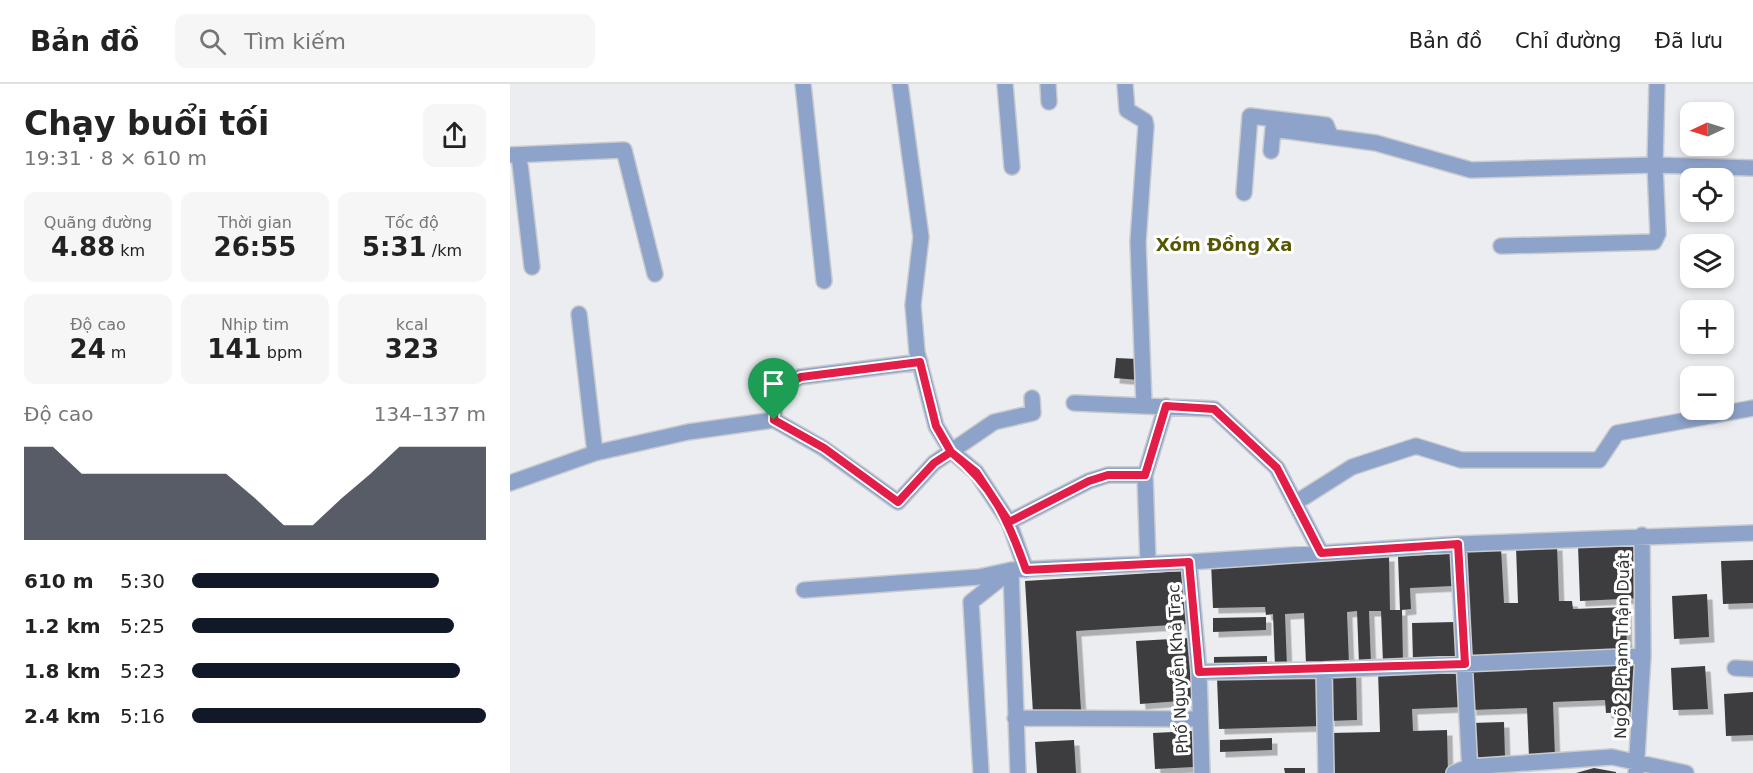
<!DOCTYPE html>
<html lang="vi">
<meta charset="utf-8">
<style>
:root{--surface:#fff;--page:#f6f6f6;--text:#222;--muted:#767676;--line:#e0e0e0;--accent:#111827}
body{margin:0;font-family:"DejaVu Sans",sans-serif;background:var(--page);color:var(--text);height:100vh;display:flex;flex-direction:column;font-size:22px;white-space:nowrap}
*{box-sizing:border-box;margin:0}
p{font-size:20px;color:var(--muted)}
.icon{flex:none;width:33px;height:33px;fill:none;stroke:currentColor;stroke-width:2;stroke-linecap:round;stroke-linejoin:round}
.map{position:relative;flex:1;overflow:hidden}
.panel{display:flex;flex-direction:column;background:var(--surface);width:510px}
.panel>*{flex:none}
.needle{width:39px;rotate:266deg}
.fabs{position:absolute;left:1170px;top:18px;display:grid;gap:12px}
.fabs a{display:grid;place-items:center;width:54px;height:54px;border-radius:12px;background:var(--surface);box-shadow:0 3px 9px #0003;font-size:30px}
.pin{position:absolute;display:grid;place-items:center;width:51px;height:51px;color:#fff;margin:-62px -26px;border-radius:50% 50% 50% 0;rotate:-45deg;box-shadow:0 0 6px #0007}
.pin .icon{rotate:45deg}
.round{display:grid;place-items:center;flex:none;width:63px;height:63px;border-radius:12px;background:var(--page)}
.head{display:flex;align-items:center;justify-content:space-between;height:102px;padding:0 24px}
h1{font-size:33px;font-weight:600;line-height:45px}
.stats{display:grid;grid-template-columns:repeat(3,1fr);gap:9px;height:102px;padding:6px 24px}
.stats div{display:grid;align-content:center;border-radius:12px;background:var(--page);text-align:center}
.stats b{font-size:26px;font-weight:600}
.stats small{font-size:16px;font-weight:400}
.stats p{font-size:16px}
.chart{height:168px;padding:12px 24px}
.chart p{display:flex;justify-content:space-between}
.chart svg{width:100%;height:108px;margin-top:6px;fill:var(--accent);opacity:.7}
ul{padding:0 24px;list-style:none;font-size:20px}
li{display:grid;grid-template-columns:96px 72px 1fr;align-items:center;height:45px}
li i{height:15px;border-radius:8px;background:var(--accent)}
header{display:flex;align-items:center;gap:36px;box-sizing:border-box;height:84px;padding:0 30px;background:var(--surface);border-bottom:2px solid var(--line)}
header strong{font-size:28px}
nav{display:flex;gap:33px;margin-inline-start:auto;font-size:21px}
.search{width:420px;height:54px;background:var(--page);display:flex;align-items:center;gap:15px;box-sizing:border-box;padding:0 21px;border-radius:12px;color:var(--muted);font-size:22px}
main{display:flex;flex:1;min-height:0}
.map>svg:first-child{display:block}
.building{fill:#3d3e41;filter:url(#shadow)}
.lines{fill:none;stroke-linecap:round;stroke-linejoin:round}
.minor-casing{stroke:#c9cbce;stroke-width:18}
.minor{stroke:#8ea3ca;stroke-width:15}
.route-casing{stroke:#fff;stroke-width:12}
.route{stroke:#e11d48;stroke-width:8}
.labels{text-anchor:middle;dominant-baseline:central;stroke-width:6;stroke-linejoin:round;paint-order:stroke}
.street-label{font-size:16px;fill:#303132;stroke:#fff}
.neighbourhood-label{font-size:18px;font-weight:bold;fill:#555800;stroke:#fff}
</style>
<header>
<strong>Bản đồ</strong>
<div class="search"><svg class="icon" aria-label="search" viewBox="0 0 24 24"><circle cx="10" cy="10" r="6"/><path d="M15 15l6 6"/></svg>Tìm kiếm</div>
<nav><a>Bản đồ</a><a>Chỉ đường</a><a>Đã lưu</a></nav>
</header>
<main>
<section class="panel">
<div class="head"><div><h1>Chạy buổi tối</h1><p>19:31 · 8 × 610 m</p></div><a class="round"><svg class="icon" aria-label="share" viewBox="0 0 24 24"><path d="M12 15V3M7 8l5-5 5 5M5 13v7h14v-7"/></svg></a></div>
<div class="stats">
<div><p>Quãng đường</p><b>4.88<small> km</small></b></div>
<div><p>Thời gian</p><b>26:55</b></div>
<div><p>Tốc độ</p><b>5:31<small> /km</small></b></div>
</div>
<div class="stats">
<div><p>Độ cao</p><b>24<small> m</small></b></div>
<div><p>Nhịp tim</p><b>141<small> bpm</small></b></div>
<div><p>kcal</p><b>323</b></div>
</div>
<div class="chart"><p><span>Độ cao</span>134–137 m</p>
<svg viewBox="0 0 160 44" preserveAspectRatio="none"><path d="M0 44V6L10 6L20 17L30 17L40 17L50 17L60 17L70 17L80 27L90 38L100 38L110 27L120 17L130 6L140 6L150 6L160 6V44z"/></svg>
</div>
<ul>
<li><b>610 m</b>5:30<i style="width:84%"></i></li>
<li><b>1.2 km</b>5:25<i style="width:89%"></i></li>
<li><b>1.8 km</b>5:23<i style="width:91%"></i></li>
<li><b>2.4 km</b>5:16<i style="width:100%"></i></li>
</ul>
</section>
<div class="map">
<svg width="1243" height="689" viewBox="0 0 1243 689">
<defs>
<filter id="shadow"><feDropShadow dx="5.5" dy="5.5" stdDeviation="0" flood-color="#0004"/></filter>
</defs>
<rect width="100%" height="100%" fill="#ebedf0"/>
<path class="building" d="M606 274 628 275 629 296 604 294Z
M1129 459 1131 514 1070 517 1068 461Z
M1047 461 1049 517H1062L1063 525 1116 523 1117 571 958 576 954 465 991 464 994 519H1008L1006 463Z
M942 470 943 502 900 504 901 525 892 526 893 579H873L871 527H859L861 580H849L847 527 837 528 839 580 796 581 794 529 775 530 777 582 765 583 763 530 756 531 755 523 703 524 701 478 879 472 880 526H890L888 472Z
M1243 476V519L1213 520 1211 477Z
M674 487 678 540 566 547 571 626 523 629 515 497Z
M1197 510 1199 553 1164 555 1162 512Z
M756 533V546L703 548V534Z
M945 538V577L903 578 902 539Z
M679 554 683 616 630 620 626 557Z
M757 572V583L704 584V573Z
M1128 576 1129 628 1096 629 1095 616 1043 618 1045 673H1019L1017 624 961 626 959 582Z
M1195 582 1198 625 1163 626 1161 584Z
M951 585 952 623 902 625 903 647 937 646 938 689H821L819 649 870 648 868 587Z
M846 588 847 636 819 637 818 589Z
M813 591 814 642 709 645 707 594Z
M1243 608V651L1216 652 1214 610Z
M994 638 995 674 963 675 962 639Z
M682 647 684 683 645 685 643 649Z
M762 654V666L710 668V656Z
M564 656 566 689H527L525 658Z
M774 684H795V689H775Z
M1084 684 1106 688V689H1066Z"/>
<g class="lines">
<defs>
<path id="minor" d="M293 0 314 197
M390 0 411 153 403 221 407 268 426 342 441 367 466 388 499 438 516 486
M495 0 502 83
M538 0 539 18
M615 0 617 26 635 37 636 42 628 158 634 321
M761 67 763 45 866 59 961 86 1145 81 1243 84
M0 71 114 66 145 190
M9 71 22 183
M734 109 740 32 816 41 821 53
M991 162 1144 158 1148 150 1145 81 1147 0
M69 230 85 369
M564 319 704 325 767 384 811 469
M264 336 265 305 290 293 410 278
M0 399 85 369 178 348 264 336 313 364 388 418 424 379 484 338 523 329 522 314
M785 419 842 383 906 362 951 376H1089L1107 349 1243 324
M499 438 579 397 598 391H635
M948 460 960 689
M679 478 948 460 1243 449
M638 479 635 391 656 322
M501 486 508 689
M294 506 469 493 501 486 679 478 689 588 692 689
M1225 584 1243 585
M814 586 816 689
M689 588 814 586 1133 572
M505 634 690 635
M471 689 461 518 499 488
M944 689 958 683 1102 673 1176 689
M1126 689 1133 572 1132 451"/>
</defs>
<use href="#minor" class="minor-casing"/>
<use href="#minor" class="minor"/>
</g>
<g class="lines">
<defs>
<path id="route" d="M264 336 314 364 388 418 424 379 441 368C483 402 498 435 516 486L679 478 689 588 955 580 948 460 811 469 767 384 704 325 656 322 635 391H598L579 397 499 438 466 388 441 368 426 342 410 278 291 293 265 305 264 336"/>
</defs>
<use href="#route" class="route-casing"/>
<use href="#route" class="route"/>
</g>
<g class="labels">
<g class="street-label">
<text transform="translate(1112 562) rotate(-89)">Ngõ 2 Phạm Thận Duật</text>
<text transform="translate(668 585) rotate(-93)">Phố Nguyễn Khả Trạc</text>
</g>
<g class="neighbourhood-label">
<text x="714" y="160">Xóm Đồng Xa</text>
</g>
</g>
</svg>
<div class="fabs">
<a><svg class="needle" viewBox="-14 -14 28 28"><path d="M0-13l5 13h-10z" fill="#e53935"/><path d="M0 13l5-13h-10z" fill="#767676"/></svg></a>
<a><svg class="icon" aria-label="locate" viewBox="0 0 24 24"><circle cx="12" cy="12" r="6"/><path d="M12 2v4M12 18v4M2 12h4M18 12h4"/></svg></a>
<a><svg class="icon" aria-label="layers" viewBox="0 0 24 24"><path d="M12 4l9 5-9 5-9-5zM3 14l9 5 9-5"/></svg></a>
<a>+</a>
<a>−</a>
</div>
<div class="pin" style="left:264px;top:336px;background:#1e9e55"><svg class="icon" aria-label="arrive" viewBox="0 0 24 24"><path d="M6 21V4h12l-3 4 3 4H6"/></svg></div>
</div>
</main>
